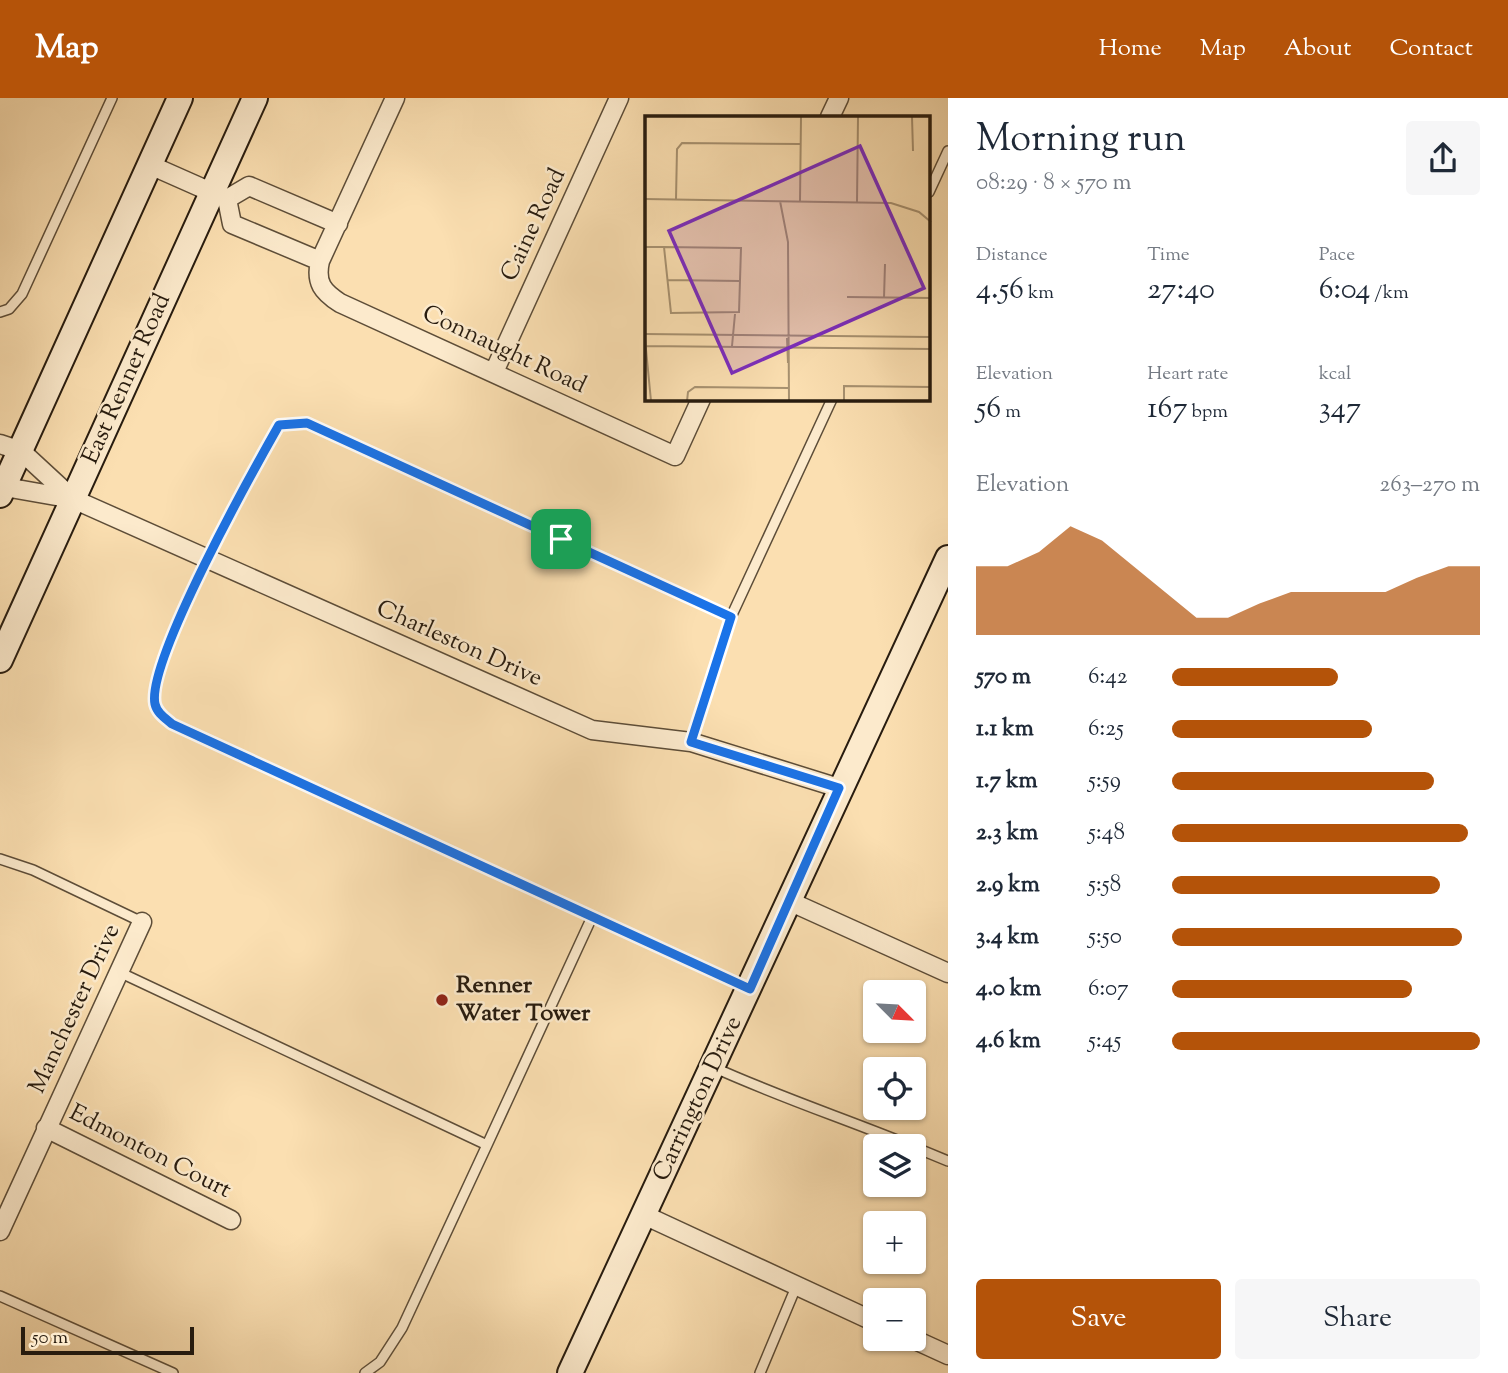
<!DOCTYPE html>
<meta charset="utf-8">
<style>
:root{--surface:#fff;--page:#f6f6f7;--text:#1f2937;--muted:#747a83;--accent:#b45309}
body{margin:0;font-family:"Sorts Mill Goudy",serif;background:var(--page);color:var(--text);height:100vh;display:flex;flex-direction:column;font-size:26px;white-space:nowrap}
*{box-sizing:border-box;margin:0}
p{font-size:23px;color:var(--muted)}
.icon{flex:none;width:38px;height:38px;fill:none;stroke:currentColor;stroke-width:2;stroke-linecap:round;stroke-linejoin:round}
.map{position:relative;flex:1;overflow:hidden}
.sheet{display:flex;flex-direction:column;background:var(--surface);width:560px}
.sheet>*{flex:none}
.needle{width:46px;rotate:114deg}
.controls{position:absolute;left:863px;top:882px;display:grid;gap:14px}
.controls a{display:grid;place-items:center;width:63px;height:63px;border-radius:7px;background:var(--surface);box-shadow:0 2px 5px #0004;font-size:35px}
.scale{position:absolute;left:21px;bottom:18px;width:173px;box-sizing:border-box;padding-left:7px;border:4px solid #281c0f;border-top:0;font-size:19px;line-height:24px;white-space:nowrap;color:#281c0f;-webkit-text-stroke:5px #fceacc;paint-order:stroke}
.pin{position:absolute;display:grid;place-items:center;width:60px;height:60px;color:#fff;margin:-30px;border-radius:14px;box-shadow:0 4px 10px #0006}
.round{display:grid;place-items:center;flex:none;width:74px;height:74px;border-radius:7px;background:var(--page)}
.overview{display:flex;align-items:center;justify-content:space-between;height:119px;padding:0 28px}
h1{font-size:38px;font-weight:600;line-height:52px}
.figures{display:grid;grid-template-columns:repeat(3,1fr);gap:10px;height:119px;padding:7px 28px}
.figures div{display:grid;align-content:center}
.figures b{font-size:30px;font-weight:600}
.figures small{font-size:19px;font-weight:400}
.figures p{font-size:19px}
.chart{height:196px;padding:14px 28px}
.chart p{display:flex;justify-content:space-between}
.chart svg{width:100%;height:126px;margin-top:7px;fill:var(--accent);opacity:.7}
.button{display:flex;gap:14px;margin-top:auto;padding:14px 28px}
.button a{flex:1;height:80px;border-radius:7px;background:var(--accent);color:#fff;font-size:28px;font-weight:600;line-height:80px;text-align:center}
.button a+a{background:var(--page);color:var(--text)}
ul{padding:0 28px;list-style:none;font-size:23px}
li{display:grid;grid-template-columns:112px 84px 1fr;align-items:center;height:52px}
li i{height:18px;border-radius:9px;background:var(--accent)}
header{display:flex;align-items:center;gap:42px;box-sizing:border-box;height:98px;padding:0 35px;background:var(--accent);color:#fff}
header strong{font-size:33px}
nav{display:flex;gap:38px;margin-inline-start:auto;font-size:24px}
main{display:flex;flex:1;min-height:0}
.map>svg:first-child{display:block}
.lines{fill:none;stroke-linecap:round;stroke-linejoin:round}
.lane-casing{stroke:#5d4d38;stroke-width:12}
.street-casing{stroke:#5d4d38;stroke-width:21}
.secondary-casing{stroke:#281c0f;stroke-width:28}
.lane{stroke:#fceacc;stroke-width:9}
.street{stroke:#fceacc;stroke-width:18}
.secondary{stroke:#fceacc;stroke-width:24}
.route-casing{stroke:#fff;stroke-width:14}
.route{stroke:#1a73e8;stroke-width:9}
.poi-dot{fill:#8f2418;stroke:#fceacc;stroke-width:2.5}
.labels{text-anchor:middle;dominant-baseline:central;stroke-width:5;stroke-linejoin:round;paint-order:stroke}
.street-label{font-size:24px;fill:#281c0f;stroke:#fceacc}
.poi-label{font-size:24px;font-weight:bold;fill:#281c0f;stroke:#fceacc;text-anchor:start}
.inset-road{fill:none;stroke:#a79170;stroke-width:2}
.view{fill:#7b2cbf;fill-opacity:0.15;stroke:#7b2cbf;stroke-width:3.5}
.inset-edge{fill:none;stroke:#281c0f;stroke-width:3.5}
</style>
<header>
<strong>Map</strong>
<nav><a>Home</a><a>Map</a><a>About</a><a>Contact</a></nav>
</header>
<main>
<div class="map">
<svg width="948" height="1275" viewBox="0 0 948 1275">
<rect width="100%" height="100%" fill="#fbdfb1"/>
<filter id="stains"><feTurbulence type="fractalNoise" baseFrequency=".00286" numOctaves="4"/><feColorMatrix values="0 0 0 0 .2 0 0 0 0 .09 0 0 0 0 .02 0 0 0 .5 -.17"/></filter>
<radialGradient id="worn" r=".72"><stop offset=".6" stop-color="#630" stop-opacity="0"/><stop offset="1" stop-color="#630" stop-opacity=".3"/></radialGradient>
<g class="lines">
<defs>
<path id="lane" d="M929 94 948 53
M0 214 9 211 22 196 112 0
M731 519 832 301
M691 644 731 519 307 325 279 327C254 371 146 564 155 606 157 615 165 620 172 626L748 890
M0 761 33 772 142 824
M119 874 487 1047 592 819
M713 969C779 999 846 1021 912 1048
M914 1049 948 1063
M0 1198 173 1275
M365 1275 380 1264 402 1230 487 1047
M760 1275 796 1189"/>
<path id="street" d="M395 0 320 163C315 185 323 194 340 205L675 358 701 301
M830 19 839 0
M150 67 220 98
M227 101 249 88 338 126
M227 101 232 126 320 163
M494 274 619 0
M0 346 21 353 73 401
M0 388 73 401 592 632 691 644 839 690
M791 804 948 875
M46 1030 231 1122
M644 1117 875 1224
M0 1133 142 824
M913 1241 948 1257"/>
<path id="secondary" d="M0 397 180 0
M0 562 255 0
M570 1275 948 460"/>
</defs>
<use href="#lane" class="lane-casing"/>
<use href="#street" class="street-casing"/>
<use href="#secondary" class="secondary-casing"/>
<use href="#lane" class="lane"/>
<use href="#street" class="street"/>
<use href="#secondary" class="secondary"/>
</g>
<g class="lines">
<defs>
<path id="route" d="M307 325 731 519 691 644 839 690 750 891 172 626C165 620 157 615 155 606 146 564 254 371 279 327Z"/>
</defs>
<use href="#route" class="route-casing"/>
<use href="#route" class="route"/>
</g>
<circle class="poi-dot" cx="442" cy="902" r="7"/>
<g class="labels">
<g class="street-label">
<text transform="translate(534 127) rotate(-65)">Caine Road</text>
<text transform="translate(504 252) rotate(25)">Connaught Road</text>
<text transform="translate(127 281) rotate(-66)">East Renner Road</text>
<text transform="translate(459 546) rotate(24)">Charleston Drive</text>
<text transform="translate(75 911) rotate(-65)">Manchester Drive</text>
<text transform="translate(698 1001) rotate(-65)">Carrington Drive</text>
<text transform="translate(150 1054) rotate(27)">Edmonton Court</text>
</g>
<g class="poi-label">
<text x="456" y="888">Renner<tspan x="456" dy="28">Water Tower</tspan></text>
</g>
</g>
<g transform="translate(645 18)">
<rect width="285" height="285" fill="#fbdfb1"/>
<path class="inset-road" d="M267 1 268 35M0 83 246 87 274 96 286 106M31 83 32 33 37 27 155 28M135 85 143 126 144 285M155 85 156 1M212 86 213 1M0 131H19L96 132 94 196 26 197 19 131M22 164 95 165M202 181 286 182M239 182 240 148M0 218 286 221M142 222 143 247M0 223 6 285M0 230 286 233M87 230 90 198M42 285 43 276 50 271 144 272M199 285V270L286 271"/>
<path class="view" d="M215 30 279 172 87 257 24 115Z"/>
<rect width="285" height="285" class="inset-edge"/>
</g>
<rect width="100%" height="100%" filter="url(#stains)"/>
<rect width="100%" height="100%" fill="url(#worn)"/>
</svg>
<div class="controls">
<a><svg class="needle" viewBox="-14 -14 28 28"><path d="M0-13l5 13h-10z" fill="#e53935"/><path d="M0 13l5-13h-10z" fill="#747a83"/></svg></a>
<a><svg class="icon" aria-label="locate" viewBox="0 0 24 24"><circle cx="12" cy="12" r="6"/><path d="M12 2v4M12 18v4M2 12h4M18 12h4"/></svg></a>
<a><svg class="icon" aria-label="layers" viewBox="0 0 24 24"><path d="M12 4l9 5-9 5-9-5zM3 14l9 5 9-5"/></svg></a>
<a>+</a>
<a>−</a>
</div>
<div class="scale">50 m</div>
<div class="pin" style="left:561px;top:441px;background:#1e9e55"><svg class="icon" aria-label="arrive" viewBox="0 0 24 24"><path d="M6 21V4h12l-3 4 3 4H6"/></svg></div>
</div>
<section class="sheet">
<div class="overview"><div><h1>Morning run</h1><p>08:29 · 8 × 570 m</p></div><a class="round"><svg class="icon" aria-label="share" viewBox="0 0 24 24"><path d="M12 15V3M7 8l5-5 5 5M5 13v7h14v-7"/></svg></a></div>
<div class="figures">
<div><p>Distance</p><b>4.56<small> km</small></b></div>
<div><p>Time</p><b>27:40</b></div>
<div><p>Pace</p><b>6:04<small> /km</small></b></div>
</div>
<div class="figures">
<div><p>Elevation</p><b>56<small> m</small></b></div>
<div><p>Heart rate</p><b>167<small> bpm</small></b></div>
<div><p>kcal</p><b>347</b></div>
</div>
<div class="chart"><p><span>Elevation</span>263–270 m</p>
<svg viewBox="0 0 160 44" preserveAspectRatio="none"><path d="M0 44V20L10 20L20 15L30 6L40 11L50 20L60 29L70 38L80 38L90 33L100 29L110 29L120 29L130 29L140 24L150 20L160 20V44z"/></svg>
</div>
<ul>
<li><b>570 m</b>6:42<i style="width:54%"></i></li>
<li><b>1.1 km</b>6:25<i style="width:65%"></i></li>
<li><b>1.7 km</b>5:59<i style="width:85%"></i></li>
<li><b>2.3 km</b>5:48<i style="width:96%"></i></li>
<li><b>2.9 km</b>5:58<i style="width:87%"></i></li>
<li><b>3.4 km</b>5:50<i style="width:94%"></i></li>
<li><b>4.0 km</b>6:07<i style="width:78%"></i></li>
<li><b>4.6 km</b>5:45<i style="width:100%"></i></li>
</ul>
<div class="button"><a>Save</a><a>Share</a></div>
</section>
</main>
